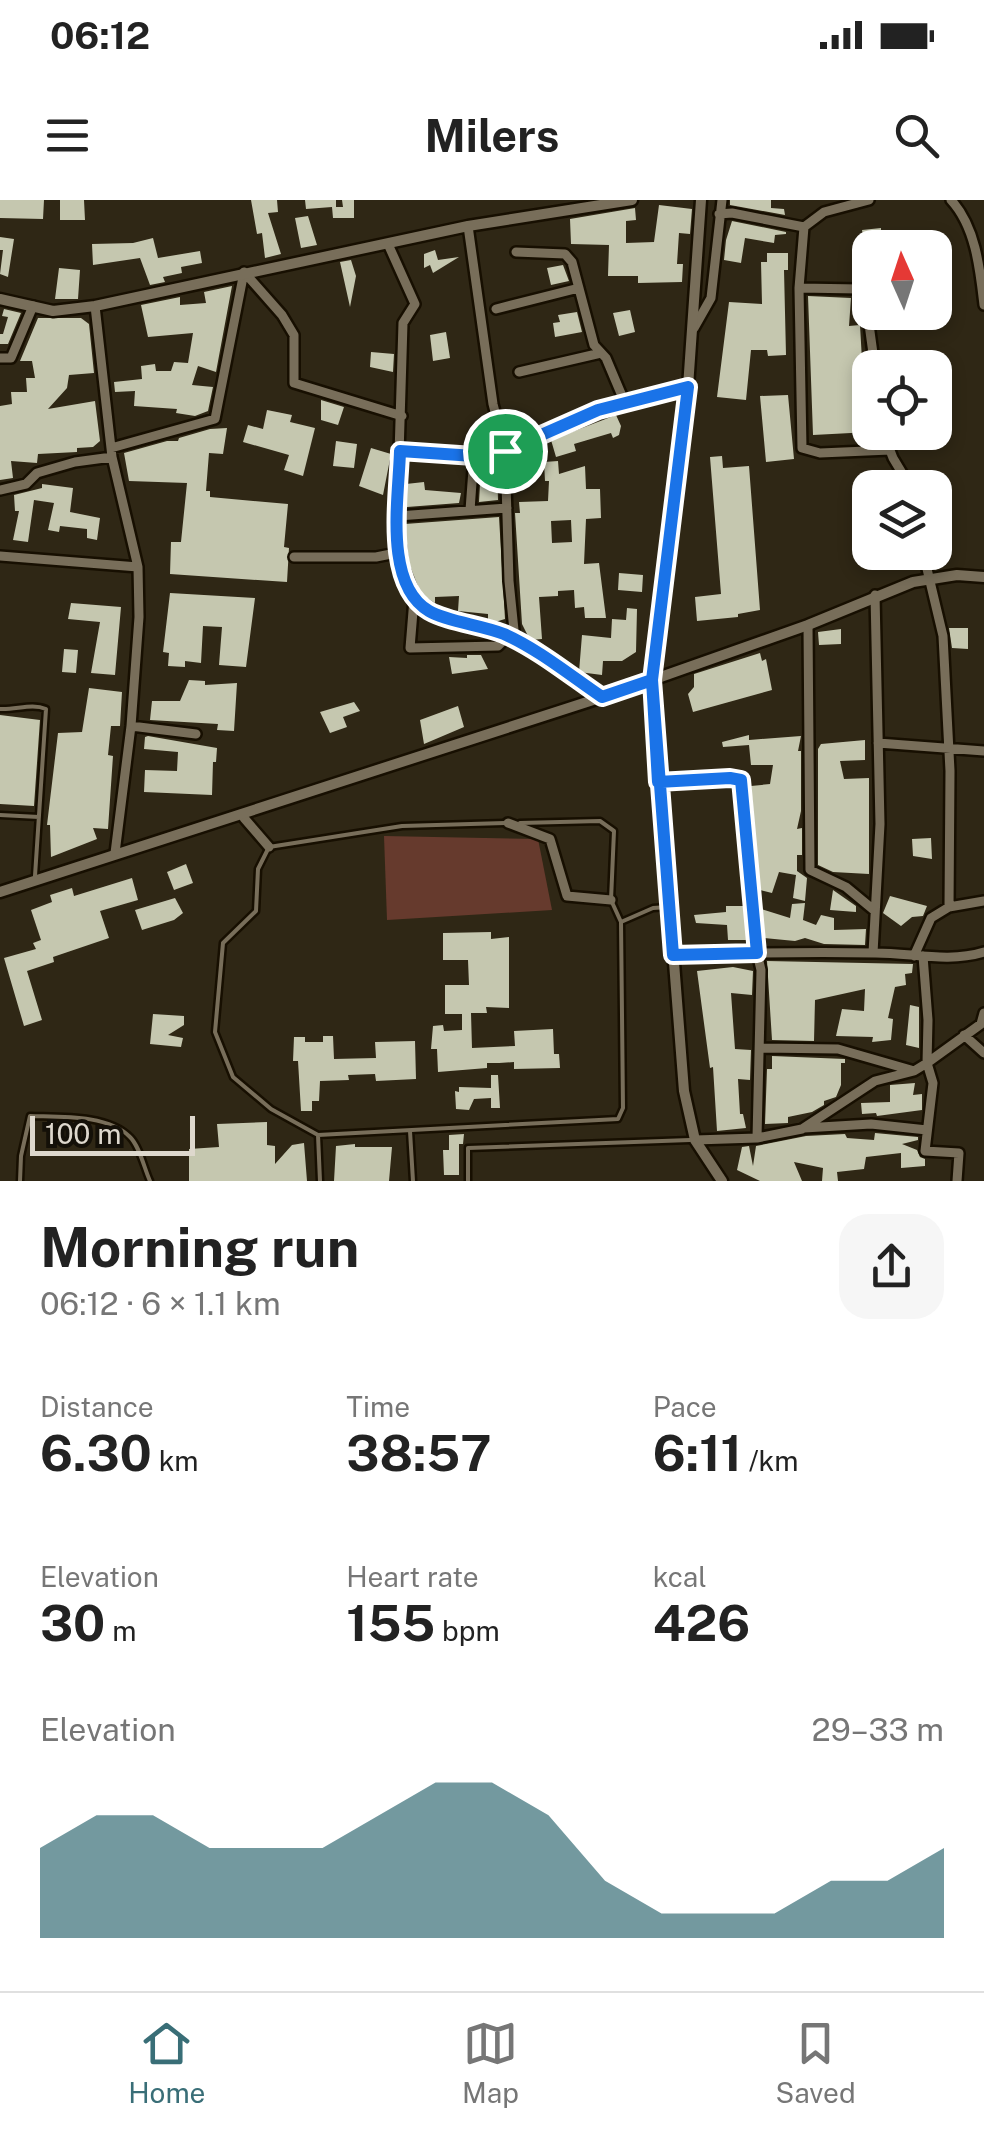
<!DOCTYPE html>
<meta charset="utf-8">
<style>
:root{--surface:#fff;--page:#f6f6f6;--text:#222;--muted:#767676;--line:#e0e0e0;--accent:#396e77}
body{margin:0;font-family:"Public Sans",sans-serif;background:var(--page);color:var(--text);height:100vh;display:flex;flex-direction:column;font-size:38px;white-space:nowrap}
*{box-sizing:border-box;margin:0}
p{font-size:32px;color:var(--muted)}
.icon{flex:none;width:55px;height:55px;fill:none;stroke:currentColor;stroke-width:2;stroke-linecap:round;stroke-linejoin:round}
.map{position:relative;height:981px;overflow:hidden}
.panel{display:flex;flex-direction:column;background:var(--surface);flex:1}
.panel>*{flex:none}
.needle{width:65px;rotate:357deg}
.tools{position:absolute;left:852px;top:30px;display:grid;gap:20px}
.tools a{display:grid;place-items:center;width:100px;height:100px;border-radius:20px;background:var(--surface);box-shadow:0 5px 15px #0003;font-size:50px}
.scale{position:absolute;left:30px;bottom:25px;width:165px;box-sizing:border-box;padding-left:10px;border:5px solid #ded8cd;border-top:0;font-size:28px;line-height:35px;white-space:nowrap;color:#ded8cd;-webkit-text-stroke:8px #141008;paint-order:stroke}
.pin{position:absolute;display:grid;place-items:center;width:85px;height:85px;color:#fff;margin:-42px;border:5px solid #fff;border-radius:50%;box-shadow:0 2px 10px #0007}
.round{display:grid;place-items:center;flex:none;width:105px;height:105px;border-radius:30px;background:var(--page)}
.summary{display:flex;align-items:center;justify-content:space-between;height:170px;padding:0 40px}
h1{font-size:55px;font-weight:700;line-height:75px}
.figures{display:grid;grid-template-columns:repeat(3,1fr);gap:15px;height:170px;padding:10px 40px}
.figures div{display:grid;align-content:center}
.figures b{font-size:50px;font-weight:700}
.figures small{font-size:28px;font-weight:400}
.figures p{font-size:28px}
.chart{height:280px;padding:20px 40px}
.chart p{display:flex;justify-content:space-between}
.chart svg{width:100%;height:180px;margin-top:10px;fill:var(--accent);opacity:.7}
.status{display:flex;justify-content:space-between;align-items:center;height:70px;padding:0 50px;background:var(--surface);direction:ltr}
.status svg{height:28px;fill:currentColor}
header{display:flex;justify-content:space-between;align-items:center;height:130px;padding:0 40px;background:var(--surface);font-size:45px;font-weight:700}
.tabs{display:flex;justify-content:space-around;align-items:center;height:140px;border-top:2px solid var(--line);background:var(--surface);font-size:28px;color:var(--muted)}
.tabs a{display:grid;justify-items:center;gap:5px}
.tabs .selected{color:var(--accent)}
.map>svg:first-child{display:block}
.green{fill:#663a2d}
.building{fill:#c5c7af;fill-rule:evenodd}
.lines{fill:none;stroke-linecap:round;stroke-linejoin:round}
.service-casing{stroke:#170f01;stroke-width:9}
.minor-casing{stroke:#170f01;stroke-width:14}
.tertiary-casing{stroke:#170f01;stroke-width:15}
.service{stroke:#786e5a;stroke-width:4}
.minor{stroke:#786e5a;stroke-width:9}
.tertiary{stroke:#786e5a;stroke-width:10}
.route-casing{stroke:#fff;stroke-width:20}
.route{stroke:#1a73e8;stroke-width:12}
</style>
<div class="status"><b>06:12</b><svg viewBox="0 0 49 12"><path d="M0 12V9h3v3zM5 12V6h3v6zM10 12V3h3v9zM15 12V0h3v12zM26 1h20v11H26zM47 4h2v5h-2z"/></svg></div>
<header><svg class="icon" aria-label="menu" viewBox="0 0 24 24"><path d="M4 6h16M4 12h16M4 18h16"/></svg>Milers<svg class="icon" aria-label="search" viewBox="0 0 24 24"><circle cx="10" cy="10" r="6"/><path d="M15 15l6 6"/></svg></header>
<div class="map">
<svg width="984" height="981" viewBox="0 0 984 981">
<rect width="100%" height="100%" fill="#2f2715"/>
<path class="green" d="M384 636 538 639 552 710 387 720Z"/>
<path class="building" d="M0 0H44L43 19 0 18Z
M60 0H84L85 20H60Z
M251 0H277L278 12 268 13 281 54 265 58 262 33 257 34Z
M305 0H336V7H343L342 0H354V18H333L332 7 306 9Z
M730 0H771V8L784 9 785 15 730 5Z
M659 5 692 9 690 34 679 33 677 64H683L682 82 638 83V76H608L609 45 571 44 570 19 635 8 636 20 626 21V43L654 42Z
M308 16 317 45 301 48 295 18Z
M732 21 786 32V34L775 35 774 43 745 38 741 63 724 60 726 40Z
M881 28V48H865L862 30Z
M0 37 14 39 8 77 0 74 3 50H0Z
M153 38 158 58 200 51 202 63 181 67 182 73 163 77 165 82 150 85 140 58 93 65 92 44 133 43Z
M435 50 438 60 459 57 433 73 430 65 424 68V54Z
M767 53H788V70H784L786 155 768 156 767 150H751L746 200 717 197 729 102 762 104 761 62H767Z
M351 60 356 76 350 107 340 62Z
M563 65 569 81 551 85 547 68Z
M59 68 80 70 78 99H55Z
M232 86 216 172 198 166 192 185 213 187 208 211 195 216 176 213 177 209 134 206 135 191 115 192 114 182 142 179 141 166 155 164 156 171H171L174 162 188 163 193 133 148 137 141 105 180 97V105L206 103 204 92Z
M808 96 851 98 849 126 860 125 865 213H870V232L813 235Z
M4 109 21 113 8 144H0V134H3L8 117 2 116Z
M630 110 635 132 619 136 613 113Z
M577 112 582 132 555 137 553 123 560 122 558 115Z
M38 118H81L89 124 94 173 69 175 67 188 48 209 95 201 100 241 93 247 77 248V252L38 254 37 263 11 261 13 278 0 280V206L12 204 11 192H27L26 178H35L32 161H20Z
M446 132 450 158 433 161 430 135Z
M371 152 394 154 393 172 370 167Z
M788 195 794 259 766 262 760 196Z
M321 200 344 207 338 225 321 220Z
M267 210 292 215 290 222 315 228 303 276 284 270 289 255 243 242 248 225 263 229Z
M616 215 621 226 619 235 613 238 611 233 574 244 576 251 556 257 551 240Z
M227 228 223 254 209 253 206 291H210V297L288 304 284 347 289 348 287 382 170 374 171 342H181L187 283 129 281 124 253 167 241H178L179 238 210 229Z
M336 241 357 244 354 268 333 266Z
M371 248 391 254 383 295 359 286Z
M722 256 723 268 749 266 760 410 738 414V417L697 421 695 397 721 394 710 257Z
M558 261 559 274 585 266 586 289H600L601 318 586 319 584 364 599 363 606 418H585L584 407 575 408 574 390 558 391V396L539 397 542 439 530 440 522 424 515 313H520L519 302 548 301 549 281H545L544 262ZM571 320 572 342 552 343 551 321Z
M481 267H497L498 300 479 302Z
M424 282 425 290 461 293 459 303 407 307 406 284Z
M42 284 73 288 70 312 100 318 97 340 87 338V329L60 326 59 332 48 330 54 303 34 300 28 342 13 340 19 311H15L14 295 42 288Z
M499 317 505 419 495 422 488 419V414L458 411 459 396 435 397V403L421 394 409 363 405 324Z
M619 373 643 375 642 392 618 390Z
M170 393 255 398 246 467 219 465 222 427 203 426 201 463 185 461V467L168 466 169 453 163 452Z
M71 403 121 407 115 475 91 473 100 422 68 419Z
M627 408 637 409 636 452 622 461H603L602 475 579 472 582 435 611 438 612 419 626 420Z
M949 428H968V449L952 448Z
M841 429V444L819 445 818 432Z
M64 449 78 450 76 473 62 472Z
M760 453 762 461 766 459 772 490 693 512 688 494 694 487V474Z
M467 455H481L488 469 452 474 449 457 467 458Z
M189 480 205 481V485L237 483 234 531 217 530 218 524 150 520 152 501H180Z
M89 488 122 492 120 526H111L108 555 113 556 108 629 93 628 97 639 51 657 50 625H47L58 533 82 532Z
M354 502 360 511 343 517 347 527 330 533 320 512Z
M458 506 464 527 424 544 420 520Z
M0 515 40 520 34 606 0 604Z
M749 535V540L801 536 798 551H801V611L797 629 802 628V655H797V671L807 678 805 701 793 698 796 675 779 672 772 693 760 690 751 586 770 584 773 565H751L749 545 723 547 722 542Z
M148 536 217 548 216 562H213L212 595 144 592 145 570 177 571 178 552 144 549 145 537Z
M865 540V560L840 561 844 579 869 578V674L833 672 818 665V549L821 544Z
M931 638 932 659 913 656 912 639Z
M186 664 193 683 174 690 167 672Z
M132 678 138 700 100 711 109 738 53 757 54 762 27 771 42 820 24 826 4 758 36 749 33 743 41 740 31 710 52 702 50 695 72 688 74 696Z
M833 690 856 706V712L830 710Z
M890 696 927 706 923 716 912 717 901 726 883 713Z
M175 698 183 713 174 720 142 730 135 710Z
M805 703 803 720 816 725 821 715 834 718V730L866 729 865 745 824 744 805 738 795 741 764 738 761 709 790 718 792 704Z
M726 706H745L747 740H728L727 725 696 723 694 715 726 712Z
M491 732V739L509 737V808L486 807 487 813H471L472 848 515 846 514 831 553 829 554 854H559L560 868 514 869V862L499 863H487V868L438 872 437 849H431L433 826 443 825 444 831 462 830V814H445V785H469L468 760H443V733Z
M767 761 913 764 912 773 905 774 906 785 895 787 888 818 893 819 891 840 872 842 873 837 836 836 842 809 864 811 865 789 815 800 814 841 772 840Z
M733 767 753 771 752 795 731 793 735 849 751 850 750 880 738 879 740 914H743L746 928 717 931 713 867 710 868 697 771Z
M910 805 919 807V848L906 845Z
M153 814 184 816V825L168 835 183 838 181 847 150 844Z
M323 836H333L334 859 376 858 375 842 415 841 416 879 376 881 375 874 348 875 349 880 320 881 319 901H312V911H301L298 861H293L294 837H305V842H323Z
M772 856 845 859V863H841V885L836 897 824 901V905L812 912 788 917V923L765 924 767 869H772Z
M491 875H498L500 908H491V898L474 899 469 910 456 909 455 891 459 892V887L491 888Z
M915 883 913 895 922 894V910L877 916 876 913 862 914 861 903 890 902V885Z
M267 922V945L275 946V964L292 945 304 943 307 981H189V949L219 947 217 924Z
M875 933 918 937V940L902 944 917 950 920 957 925 959V966L901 968V953L866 957 864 969 837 972 838 981H822L823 968 794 962 802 981H760L737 970 742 947 749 946 753 966 756 946 806 936 845 934 847 938 874 940Z
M464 934 463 944H459V975H444L443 950H449V935Z
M355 944V947H392L389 981H334L336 946Z"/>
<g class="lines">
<defs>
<path id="service" d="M0 509C16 510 32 503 46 509L35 676
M0 615 39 617
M505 623 402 626 269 647 258 669 256 711 223 743 215 832 233 877 271 909 318 935 618 919 623 908 621 722 653 708 668 707
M520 623 600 621 614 631 611 700 621 722
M410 931 413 981
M318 935 320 981
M20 981 21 956 30 916C59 917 108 914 130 937 140 947 144 968 150 981
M468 981V948L690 940"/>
<path id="minor" d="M869 0 824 12 804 27 799 88 802 248 820 253 890 250
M951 0C976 27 980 70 984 105
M719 14 732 13 804 27
M468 26 493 204 505 251 509 381 515 440
M388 44 415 104 403 123 396 353 414 399 431 413 475 423 508 436 602 497
M516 52 565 54 572 62 594 145 606 158 625 203
M799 88 860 89 865 95 875 168
M95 106 112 257 138 367 139 417 131 526 115 653
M496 109 579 88
M694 128 711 98 722 0
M0 158H11L33 106
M519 172 601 153
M883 232 893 258 911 288
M111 248 215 219 244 72 282 115 294 135V183L402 216
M400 251 474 256 505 251 598 211 688 187
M0 290 26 284 37 273 75 262 112 257
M470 310 474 256
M398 316 507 308
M0 356 138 367
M294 357H376L396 353
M414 399 410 448 498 446 508 436
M808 425 810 670 846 687 875 711
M131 526 196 534
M878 543 984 551
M658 582 730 578 742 582 757 753 761 770 757 938
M244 618 269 647
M508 623 550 639 567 696 611 700
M949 707 984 701
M873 753 880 624 875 395
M673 755C741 753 808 752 876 753 912 753 949 763 984 752
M914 756 931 718 949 707 950 571 943 436 923 352
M923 756 928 820 927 863 933 883 925 951 959 953 957 981
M964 835 984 853
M762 848 838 849 911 870
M804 928 871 924 927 930
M695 940 757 938 802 929 875 881 914 871 927 863 981 824 984 813"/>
<path id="tertiary" d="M701 0 688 187 652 480 684 891 695 940 722 981
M0 99 53 111 95 106 468 26 632 0
M0 692 621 491 808 425 913 382 957 375 984 377"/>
</defs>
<use href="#service" class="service-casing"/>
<use href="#minor" class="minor-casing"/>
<use href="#tertiary" class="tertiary-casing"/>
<use href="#service" class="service"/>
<use href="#minor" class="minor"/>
<use href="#tertiary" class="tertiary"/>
</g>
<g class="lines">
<defs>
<path id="route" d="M505 251 474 256 400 251C399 296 383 384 429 411 448 422 482 425 504 434 538 449 571 476 602 497L652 480 673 755 757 753 741 580 730 578 658 582 652 480 688 187 598 210 505 251"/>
</defs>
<use href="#route" class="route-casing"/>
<use href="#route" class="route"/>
</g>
</svg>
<div class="tools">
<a><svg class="needle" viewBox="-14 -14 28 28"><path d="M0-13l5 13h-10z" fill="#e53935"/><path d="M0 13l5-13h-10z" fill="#767676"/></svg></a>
<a><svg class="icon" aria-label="locate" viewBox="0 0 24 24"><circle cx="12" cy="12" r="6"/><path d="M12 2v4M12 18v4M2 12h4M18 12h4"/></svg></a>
<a><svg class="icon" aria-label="layers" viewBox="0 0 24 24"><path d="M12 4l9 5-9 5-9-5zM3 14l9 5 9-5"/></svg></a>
</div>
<div class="scale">100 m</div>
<div class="pin" style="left:505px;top:251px;background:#1e9e55"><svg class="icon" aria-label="arrive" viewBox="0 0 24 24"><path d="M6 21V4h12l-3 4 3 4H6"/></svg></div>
</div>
<section class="panel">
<div class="summary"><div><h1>Morning run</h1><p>06:12 · 6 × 1.1 km</p></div><a class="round"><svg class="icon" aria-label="share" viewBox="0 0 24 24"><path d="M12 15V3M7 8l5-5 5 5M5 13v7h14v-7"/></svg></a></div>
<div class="figures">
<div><p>Distance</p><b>6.30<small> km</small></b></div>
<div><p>Time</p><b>38:57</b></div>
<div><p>Pace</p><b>6:11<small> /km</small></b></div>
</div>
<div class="figures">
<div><p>Elevation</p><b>30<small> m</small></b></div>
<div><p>Heart rate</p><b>155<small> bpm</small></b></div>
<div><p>kcal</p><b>426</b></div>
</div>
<div class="chart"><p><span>Elevation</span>29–33 m</p>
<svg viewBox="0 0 160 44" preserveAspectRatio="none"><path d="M0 44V22L10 14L20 14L30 22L40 22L50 22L60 14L70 6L80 6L90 14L100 30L110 38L120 38L130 38L140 30L150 30L160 22V44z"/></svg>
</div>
</section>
<nav class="tabs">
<a class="selected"><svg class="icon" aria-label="home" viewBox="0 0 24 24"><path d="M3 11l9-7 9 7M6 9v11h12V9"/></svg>Home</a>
<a><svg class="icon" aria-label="map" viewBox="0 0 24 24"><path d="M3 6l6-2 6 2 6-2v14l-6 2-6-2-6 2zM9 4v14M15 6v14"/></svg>Map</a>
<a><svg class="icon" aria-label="saved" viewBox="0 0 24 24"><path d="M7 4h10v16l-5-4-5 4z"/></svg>Saved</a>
</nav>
